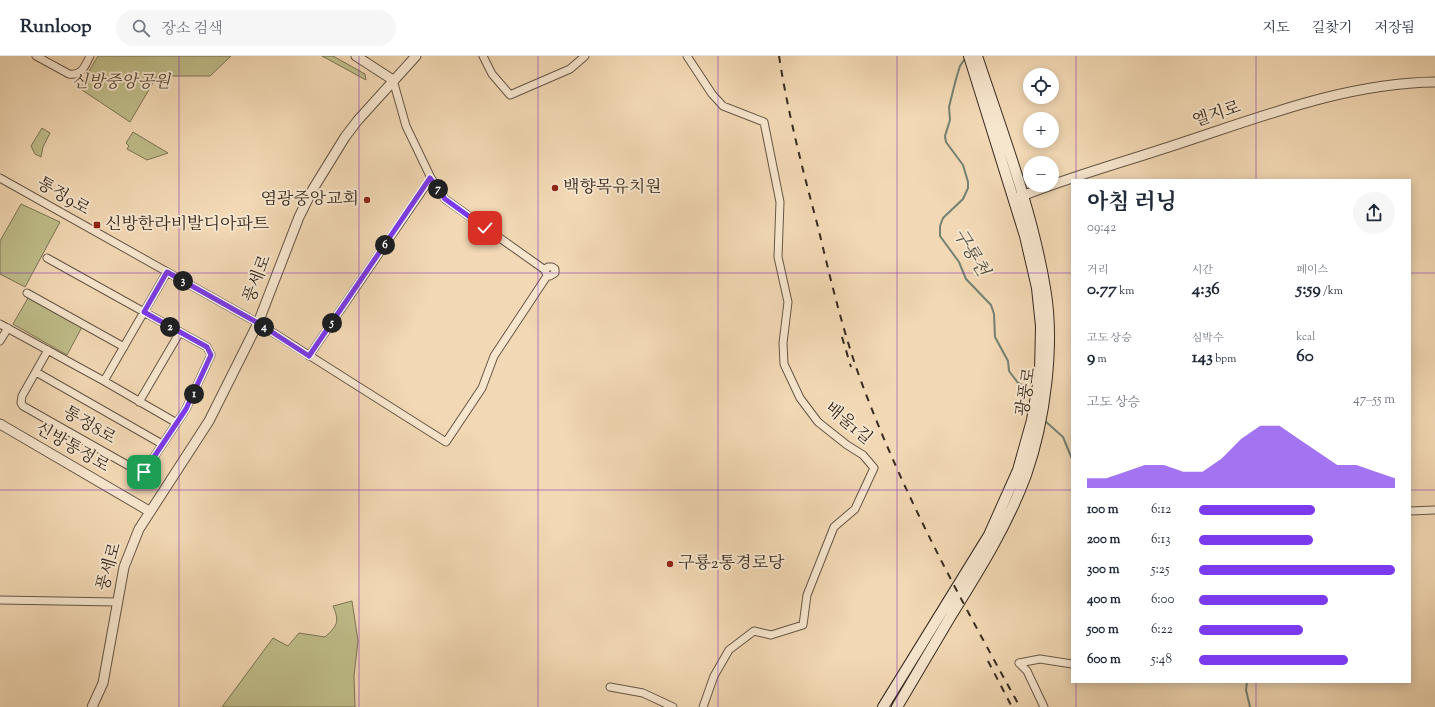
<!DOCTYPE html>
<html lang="ko">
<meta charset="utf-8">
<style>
:root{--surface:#fff;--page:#f6f6f7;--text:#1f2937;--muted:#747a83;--line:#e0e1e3;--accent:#7c3aed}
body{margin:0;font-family:"Sorts Mill Goudy","Noto Serif KR",serif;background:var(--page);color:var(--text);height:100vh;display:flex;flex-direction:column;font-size:15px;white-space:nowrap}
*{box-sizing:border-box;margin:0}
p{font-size:13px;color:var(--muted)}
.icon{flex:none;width:22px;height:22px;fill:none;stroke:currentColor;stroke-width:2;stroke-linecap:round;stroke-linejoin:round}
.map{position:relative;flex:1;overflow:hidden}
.drawer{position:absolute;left:1071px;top:123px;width:340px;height:504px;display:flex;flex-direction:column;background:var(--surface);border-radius:0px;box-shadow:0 2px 10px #0003}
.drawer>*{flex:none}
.tools{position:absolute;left:1023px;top:12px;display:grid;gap:8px}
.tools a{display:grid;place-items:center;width:36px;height:36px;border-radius:50%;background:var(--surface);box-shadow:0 2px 10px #0003;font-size:20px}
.pin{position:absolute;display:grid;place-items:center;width:34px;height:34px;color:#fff;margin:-17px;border-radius:8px;box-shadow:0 2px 6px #0006}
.km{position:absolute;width:20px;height:20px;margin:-10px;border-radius:50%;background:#222;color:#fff;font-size:11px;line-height:20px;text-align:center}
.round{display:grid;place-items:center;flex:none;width:42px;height:42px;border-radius:21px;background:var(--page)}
.headline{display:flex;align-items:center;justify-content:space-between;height:68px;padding:0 16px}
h1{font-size:22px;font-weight:700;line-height:30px}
.stats{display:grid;grid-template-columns:repeat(3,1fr);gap:6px;height:68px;padding:4px 16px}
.stats div{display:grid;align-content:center}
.stats b{font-size:17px;font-weight:700}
.stats small{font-size:11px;font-weight:400}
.stats p{font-size:11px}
.chart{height:112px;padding:8px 16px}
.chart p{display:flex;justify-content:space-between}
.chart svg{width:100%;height:72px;margin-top:4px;fill:var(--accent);opacity:.7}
ul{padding:0 16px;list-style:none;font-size:13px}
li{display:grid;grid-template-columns:64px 48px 1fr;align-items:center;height:30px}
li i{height:10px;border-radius:5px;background:var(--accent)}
header{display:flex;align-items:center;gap:24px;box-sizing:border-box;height:56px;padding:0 20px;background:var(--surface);border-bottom:1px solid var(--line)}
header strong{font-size:19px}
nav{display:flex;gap:22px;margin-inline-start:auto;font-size:14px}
.search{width:280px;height:36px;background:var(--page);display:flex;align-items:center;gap:10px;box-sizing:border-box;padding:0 14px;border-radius:22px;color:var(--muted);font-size:15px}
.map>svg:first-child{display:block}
.green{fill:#bfbd8a;stroke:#7c7456}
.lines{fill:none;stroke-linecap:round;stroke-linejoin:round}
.stream{stroke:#748173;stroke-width:2}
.minor-casing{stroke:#665646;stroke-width:9}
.tertiary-casing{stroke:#665646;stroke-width:11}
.secondary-casing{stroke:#382b21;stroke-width:12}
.minor{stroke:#f7e6ce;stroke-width:7}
.tertiary{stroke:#f7e6ce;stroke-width:9}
.secondary{stroke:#f7e6ce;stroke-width:10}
.rail{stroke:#382b21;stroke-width:2;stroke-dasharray:7 7;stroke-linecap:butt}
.route-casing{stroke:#fff;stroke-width:8}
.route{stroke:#7c3aed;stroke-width:5}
.grid{fill:none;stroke:#7b2cbf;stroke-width:1;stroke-opacity:0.55}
.poi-dot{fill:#8f2418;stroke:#f7e6ce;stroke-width:1.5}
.labels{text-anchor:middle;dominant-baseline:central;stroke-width:4;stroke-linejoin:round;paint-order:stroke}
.park-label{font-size:17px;font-style:italic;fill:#534836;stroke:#f7e6ce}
.street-label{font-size:17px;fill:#382b21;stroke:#f7e6ce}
.poi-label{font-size:17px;fill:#382b21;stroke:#f7e6ce;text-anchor:start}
.water-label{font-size:18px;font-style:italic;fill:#514f43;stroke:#f7e6ce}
</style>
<header>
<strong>Runloop</strong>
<div class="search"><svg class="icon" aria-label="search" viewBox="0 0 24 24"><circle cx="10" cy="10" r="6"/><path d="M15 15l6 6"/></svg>장소 검색</div>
<nav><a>지도</a><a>길찾기</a><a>저장됨</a></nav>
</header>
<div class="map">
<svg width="1435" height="651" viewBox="0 0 1435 651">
<rect width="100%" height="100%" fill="#f2d8b4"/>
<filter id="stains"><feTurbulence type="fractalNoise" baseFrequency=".005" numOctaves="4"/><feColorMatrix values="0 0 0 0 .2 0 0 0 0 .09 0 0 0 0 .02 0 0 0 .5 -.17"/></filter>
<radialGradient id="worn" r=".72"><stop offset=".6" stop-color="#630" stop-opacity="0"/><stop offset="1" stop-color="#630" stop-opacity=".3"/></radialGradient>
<path class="green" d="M98 0H231L210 20H157L130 66 79 32Z
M322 0H333L365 18 366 24Z
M42 72 50 77 43 91 41 101 35 98 31 90Z
M133 76 168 97 147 104 127 93 129 90 126 87Z
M21 148 60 166 25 231 0 218V185Z
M28 242 82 271 67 299 13 268Z
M352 545 358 585 354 620 355 651H222L273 582 288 590 299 577 325 581C337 570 340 566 333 550Z"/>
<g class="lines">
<path class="stream" d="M966 1 960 10 956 23 949 51 950 64 945 80 946 86 963 109 968 126V132L963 143 943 162 940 170V180L959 206 966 223 991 249 994 258 995 281 1008 305 1009 315 1018 327 1026 331 1030 336
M1044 364 1063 381 1072 403
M1247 626 1246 634 1250 651"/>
<defs>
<path id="minor" d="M36 0 69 18C82 20 85 10 90 0
M483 0 492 18 510 39 570 13 585 0
M687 0 712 38 723 50 764 66 780 146 778 201 788 246 783 287 784 308 800 342 818 366 847 389 863 399 874 412 855 453 834 471 807 539 803 569 771 579 754 575 729 594 714 620 703 651
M393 24 406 70 431 122 445 143 545 214 547 220H550L555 217V213L552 211H548L545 214
M0 122 258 267 446 386 482 332 494 300 547 220
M47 202 207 291 211 299 186 353 144 416 138 415 23 350 21 347 22 340 48 294
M27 237 124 291
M0 268 104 325 167 216
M0 285 8 272
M309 300 431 122
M36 316 162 388
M104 325 175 366
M139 346 180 276
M1410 455 1435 454
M0 544 117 546
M1019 607 1040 603 1072 608
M1019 607 1027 615 1044 651
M610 631 643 637 673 651"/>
<path id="tertiary" d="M356 0 393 24
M1017 142C1069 121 1124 106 1178 88 1261 61 1346 27 1435 26
M0 368 149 455
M92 651 103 627 124 511 139 473 209 365 258 267 299 161 313 133 345 81 358 64 416 0"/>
<path id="secondary" d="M883 651 989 479 1018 414 1032 364 1040 316 1041 270 1037 232 1025 180 969 0
M897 651C915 620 934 589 952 558 980 513 1008 468 1026 419 1045 365 1055 288 1045 232 1032 153 1002 76 977 0"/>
</defs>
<use href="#minor" class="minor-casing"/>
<use href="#tertiary" class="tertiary-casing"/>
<use href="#secondary" class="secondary-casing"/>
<use href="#minor" class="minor"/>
<use href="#tertiary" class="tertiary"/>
<use href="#secondary" class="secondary"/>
<path class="rail" d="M779 0C788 58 803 115 818 171 831 225 844 281 864 333 906 444 963 548 1020 651
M842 281 851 311
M988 605 1012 651"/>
</g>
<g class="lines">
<defs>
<path id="route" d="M144 416 186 353 211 299 207 291 144 256 167 216 258 267 309 300 430 122 445 143 485 172"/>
</defs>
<use href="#route" class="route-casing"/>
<use href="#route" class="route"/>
</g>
<path class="grid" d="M179 0V651M359 0V651M538 0V651M718 0V651M897 0V651M1076 0V124M1256 0V124M0 217H1072M1410 217H1435M0 434H1072M1410 434H1435M1076 626V651M1256 626V651"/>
<g class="poi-dot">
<circle cx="555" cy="132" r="4"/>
<circle cx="367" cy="144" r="4"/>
<rect x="93" y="165" width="8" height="8" rx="2"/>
<circle cx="670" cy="508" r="4"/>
</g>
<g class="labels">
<g class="park-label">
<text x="121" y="27">신방중앙공원</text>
</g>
<g class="street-label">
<text transform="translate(1217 59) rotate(-18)">엘지로</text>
<text transform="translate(63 141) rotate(30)">통정9로</text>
<text transform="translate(258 223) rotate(-69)">풍세로</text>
<text transform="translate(1027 336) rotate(-81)">광풍로</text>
<text transform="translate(848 368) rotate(40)">배울1길</text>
<text transform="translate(89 370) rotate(30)">통정8로</text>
<text transform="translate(72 392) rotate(30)">신방통정로</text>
<text transform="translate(110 511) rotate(-74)">풍세로</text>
</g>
<g class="poi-label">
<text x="563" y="132">백향목유치원</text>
<text x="359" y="144" text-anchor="end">염광중앙교회</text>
<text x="105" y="169">신방한라비발디아파트</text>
<text x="678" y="508">구룡2통경로당</text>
</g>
<g class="water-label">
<text transform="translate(970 197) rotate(59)">구룡천</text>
</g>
</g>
<rect width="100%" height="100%" filter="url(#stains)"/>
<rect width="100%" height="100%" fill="url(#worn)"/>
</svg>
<div class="tools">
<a><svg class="icon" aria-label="locate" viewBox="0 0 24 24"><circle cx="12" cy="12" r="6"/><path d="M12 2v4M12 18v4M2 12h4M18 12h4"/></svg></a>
<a>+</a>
<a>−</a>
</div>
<div class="pin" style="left:144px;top:416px;background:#1e9e55"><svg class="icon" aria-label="arrive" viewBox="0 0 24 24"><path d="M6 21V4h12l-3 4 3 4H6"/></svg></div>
<div class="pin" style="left:485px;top:172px;background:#d93025"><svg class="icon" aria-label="check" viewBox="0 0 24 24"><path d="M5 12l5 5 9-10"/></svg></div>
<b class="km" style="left:194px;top:338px">1</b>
<b class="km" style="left:170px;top:271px">2</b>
<b class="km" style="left:183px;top:225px">3</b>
<b class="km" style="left:264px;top:271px">4</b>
<b class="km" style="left:332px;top:267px">5</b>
<b class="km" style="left:385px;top:189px">6</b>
<b class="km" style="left:438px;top:133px">7</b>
<section class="drawer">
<div class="headline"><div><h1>아침 러닝</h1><p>09:42</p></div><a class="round"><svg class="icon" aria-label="share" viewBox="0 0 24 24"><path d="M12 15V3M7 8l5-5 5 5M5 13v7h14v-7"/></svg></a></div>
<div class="stats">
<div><p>거리</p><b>0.77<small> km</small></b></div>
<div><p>시간</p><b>4:36</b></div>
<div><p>페이스</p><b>5:59<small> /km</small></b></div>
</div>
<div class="stats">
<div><p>고도 상승</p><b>9<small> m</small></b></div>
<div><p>심박수</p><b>143<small> bpm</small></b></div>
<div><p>kcal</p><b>60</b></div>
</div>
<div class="chart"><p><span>고도 상승</span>47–55 m</p>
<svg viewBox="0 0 160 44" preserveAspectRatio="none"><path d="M0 44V38L10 38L20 34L30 30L40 30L50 34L60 34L70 26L80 14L90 6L100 6L110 14L120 22L130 30L140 30L150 34L160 38V44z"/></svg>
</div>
<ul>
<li><b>100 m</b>6:12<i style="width:59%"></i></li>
<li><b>200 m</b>6:13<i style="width:58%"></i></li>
<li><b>300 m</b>5:25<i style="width:100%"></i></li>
<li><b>400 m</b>6:00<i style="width:66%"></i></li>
<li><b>500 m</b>6:22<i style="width:53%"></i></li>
<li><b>600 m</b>5:48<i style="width:76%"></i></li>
</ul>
</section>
</div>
